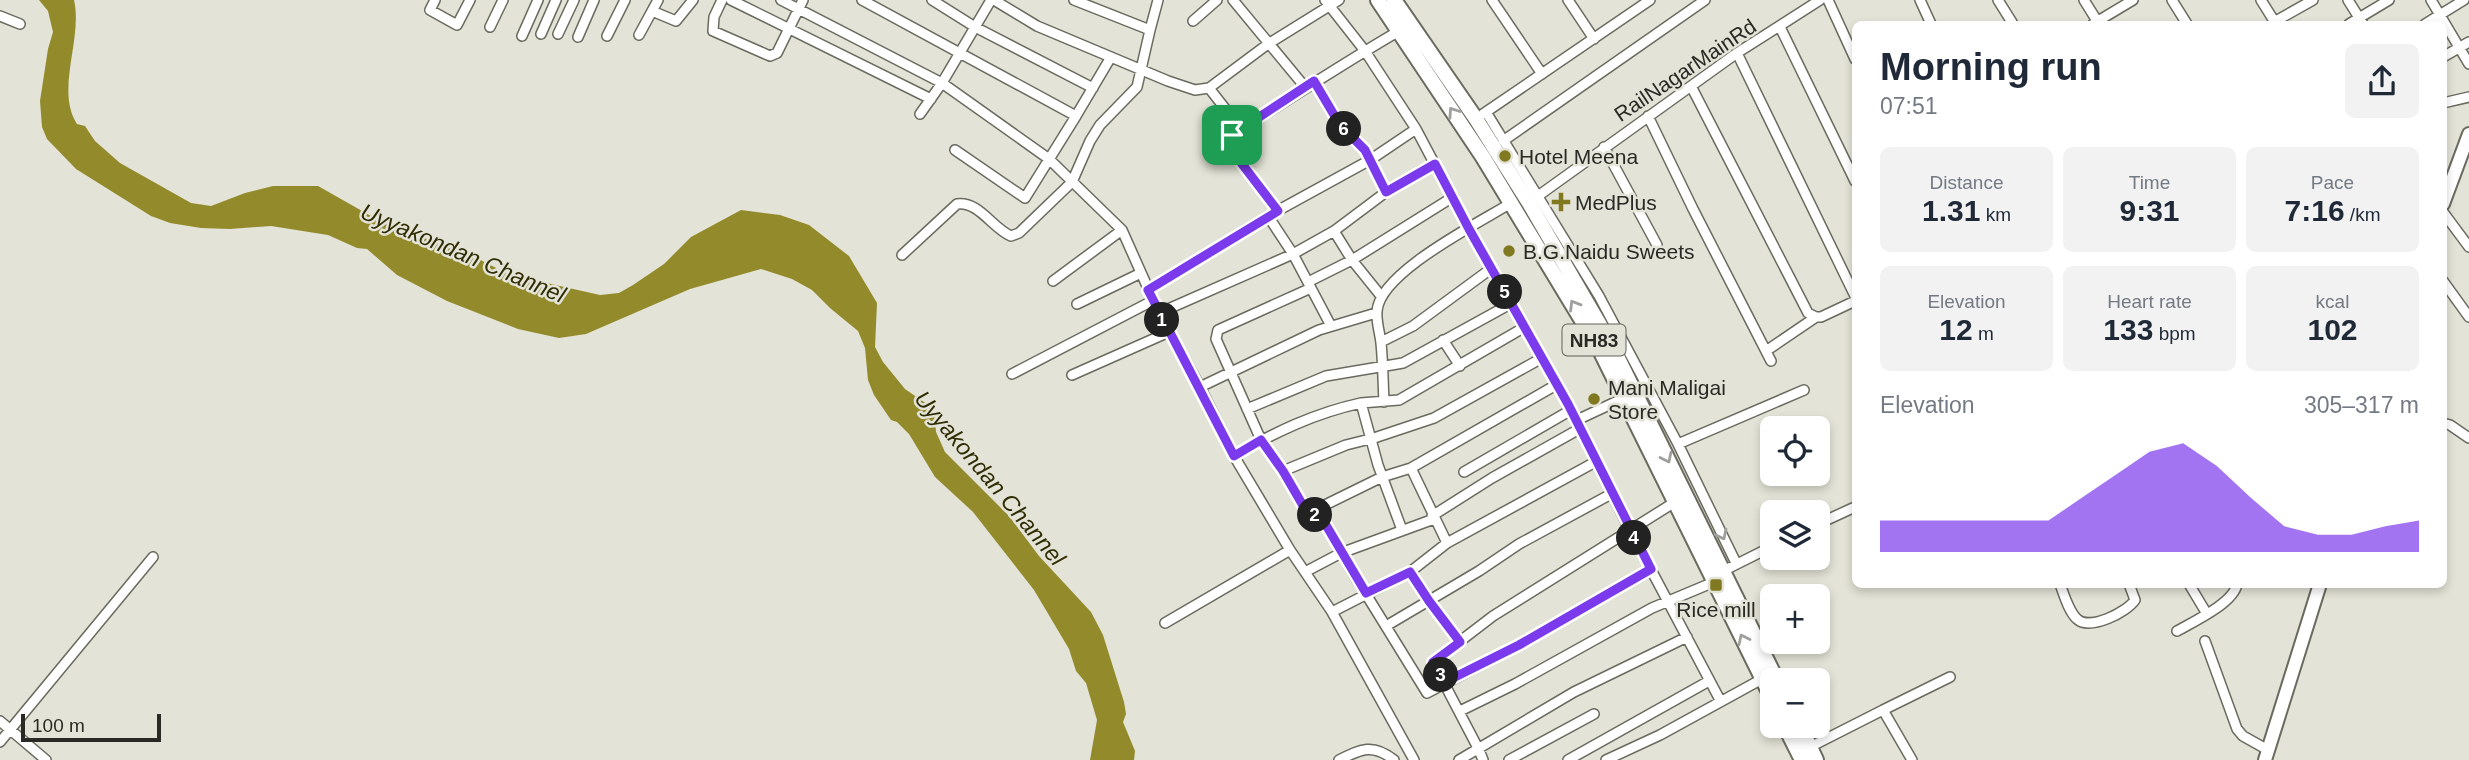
<!DOCTYPE html>
<meta charset="utf-8">
<style>
:root{--surface:#fff;--page:#f2f2f3;--text:#1f2937;--muted:#747a83;--accent:#7c3aed}
body{margin:0;font-family:Helvetica,sans-serif;background:var(--page);color:var(--text);height:100vh;display:flex;flex-direction:column;font-size:26px;white-space:nowrap}
*{box-sizing:border-box;margin:0}
p{font-size:23px;color:var(--muted)}
.icon{flex:none;width:38px;height:38px;fill:none;stroke:currentColor;stroke-width:2;stroke-linecap:round;stroke-linejoin:round}
.map{position:relative;flex:1;overflow:hidden}
.details{position:absolute;left:1852px;top:21px;width:595px;height:567px;display:flex;flex-direction:column;background:var(--surface);border-radius:10px;box-shadow:0 4px 10px #0003}
.details>*{flex:none}
.tools{position:absolute;left:1760px;top:416px;display:grid;gap:14px}
.tools a{display:grid;place-items:center;width:70px;height:70px;border-radius:10px;background:var(--surface);box-shadow:0 4px 10px #0003;font-size:35px}
.scale{position:absolute;left:21px;bottom:18px;width:140px;box-sizing:border-box;padding-left:7px;border:4px solid #292925;border-top:0;font-size:19px;line-height:24px;white-space:nowrap;color:#292925;-webkit-text-stroke:5px #e3e3d7;paint-order:stroke}
.pin{position:absolute;display:grid;place-items:center;width:60px;height:60px;color:#fff;margin:-30px;border-radius:14px;box-shadow:0 4px 10px #0006}
.km{position:absolute;width:35px;height:35px;margin:-18px;border-radius:50%;background:#222;color:#fff;font-size:19px;line-height:35px;text-align:center}
.round{display:grid;place-items:center;flex:none;width:74px;height:74px;border-radius:10px;background:var(--page)}
.head{display:flex;align-items:center;justify-content:space-between;height:119px;padding:0 28px}
h1{font-size:38px;font-weight:700;line-height:52px}
.figures{display:grid;grid-template-columns:repeat(3,1fr);gap:10px;height:119px;padding:7px 28px}
.figures div{display:grid;align-content:center;border-radius:10px;background:var(--page);text-align:center}
.figures b{font-size:30px;font-weight:700}
.figures small{font-size:19px;font-weight:400}
.figures p{font-size:19px}
.chart{height:196px;padding:14px 28px}
.chart p{display:flex;justify-content:space-between}
.chart svg{width:100%;height:126px;margin-top:7px;fill:var(--accent);opacity:.7}
.map>svg:first-child{display:block}
.water{fill:#938b2b}
.lines{fill:none;stroke-linecap:round;stroke-linejoin:round}
.minor-casing{stroke:#6a6a5f;stroke-width:12}
.major-casing{stroke:#6a6a5f;stroke-width:16}
.highway-casing{stroke:#6a6a5f;stroke-width:18}
.minor{stroke:#fff;stroke-width:9}
.major{stroke:#fff;stroke-width:12}
.highway{stroke:#fff;stroke-width:14}
.oneway{stroke:#9f9f9d}
.route-casing{stroke:#fff;stroke-width:14}
.route{stroke:#7c3aed;stroke-width:9}
.poi-dot{fill:#81791f;stroke:#e3e3d7;stroke-width:2.5}
.labels{text-anchor:middle;dominant-baseline:central;stroke-width:5;stroke-linejoin:round;paint-order:stroke}
.shield{fill:#e3e3d7;stroke:#61615a;stroke-width:2}
.shield-label{font-size:19px;font-weight:bold;fill:#292925}
.street-label{font-size:21px;fill:#292925;stroke:#e3e3d7}
.poi-label{font-size:21px;fill:#292925;stroke:#e3e3d7;text-anchor:start}
.water-label{font-size:23px;font-style:italic;fill:#302d04;stroke:#e3e3d7}
</style>
<div class="map">
<svg width="2469" height="760" viewBox="0 0 2469 760">
<rect width="100%" height="100%" fill="#e3e3d7"/>
<path class="water" d="M39 0H74C83 39 55 90 77 124L85 126 95 141 120 163 191 203 211 206 245 193 273 186H318L371 216 451 249 461 250 508 274H520L551 284 600 295 619 293 633 285 664 264 691 237 741 210 780 215 809 225 849 256 877 303 875 347 883 362 905 389 934 409 936 432 945 452 1009 516 1039 556 1091 612 1103 635 1124 702 1126 714 1123 722 1135 751 1134 760H1090L1097 720 1086 683 1076 671 1069 649 1034 590 973 512 935 477 909 434 897 422 891 420 874 395 868 380 865 348 858 331 830 308 812 290 792 279 761 269 690 289 586 334 559 338 518 329 447 301 397 275 367 249 357 248 328 235 271 226 230 229 201 228 170 223 151 216 76 169 47 139 42 127 40 101 48 49 53 32 48 11Z"/>
<g class="lines">
<defs>
<path id="minor" d="M435 0 430 10 457 25 470 0
M722 0 714 17 713 31 770 56 777 53 803 0
M731 0 931 99
M781 0 942 83 1049 159 1122 230 1159 313 1200 387 1234 456 1290 550 1332 612 1414 760
M862 0 1076 116 1111 57
M932 0 975 27 1093 88
M994 0 1037 26 1168 81 1195 90 1209 88
M1074 0 1150 30 1158 0
M1233 0 1305 87
M1325 0 1365 51 1416 129 1469 229 1568 404 1630 530 1720 700
M1492 0 1542 74
M1568 0 1594 39
M1828 0 1855 59
M1920 0 1931 24
M1998 0 2013 24
M2084 0 2099 24
M2172 0 2187 24
M2261 0 2276 24
M2348 0 2363 24
M2431 0 2469 64
M652 11 676 21 693 0
M0 16 20 24
M1193 21 1217 0
M2274 22 2313 0
M2093 24 2133 0
M2349 24 2389 0
M2425 24 2464 0
M490 27 503 0
M1780 27 1855 181
M541 34 556 0
M558 34 574 0
M639 35 658 0
M522 36 538 0
M607 36 625 0
M578 37 594 0
M1737 53 1855 296
M2443 57 2469 42
M1691 86 1808 313 1816 317H1821L1855 301
M2443 103 2469 97
M1486 112 1599 296 1678 444 1736 563
M920 114 942 83 991 0
M1483 114 1650 0
M1648 116 1693 209 1771 361
M1241 129 1209 88 1268 44 1339 0
M1503 141 1705 0
M1604 147 1657 245
M955 150 1025 198 1076 116
M1386 192 1435 164
M1538 196 1737 53 1820 0
M1277 211 1229 147 1228 140 1232 135C1288 100 1342 64 1399 31
M2443 212 2469 247
M1268 216 1293 254 1331 326
M902 255 957 204C979 201 992 228 1011 236L1019 233 1072 182 1090 141 1100 125 1137 87 1150 30
M1053 281 1122 230
M2443 281 2469 317
M1308 282 1352 260 1334 231
M1311 288 1218 330 1216 339 1261 440 1283 471 1305 509 1323 520 1329 529 1356 578 1427 693 1519 645 1651 569
M1148 290 1268 216 1370 160 1416 129
M1381 296 1352 260 1453 197
M1077 304 1141 273
M1159 313 1293 254 1334 231 1386 192 1365 150 1340 125 1314 81
M1443 340 1460 366
M1381 342 1413 326 1492 268
M1766 351 1816 317
M1012 374 1154 300
M1072 375 1169 332
M1200 387 1319 330 1376 313
M1384 402C1383 383 1383 363 1381 343 1380 333 1376 322 1377 311 1380 272 1479 223 1511 203
M1247 409 1326 376 1403 363 1512 303
M1577 420 1624 398
M2443 423 2450 425 2469 438
M1678 444 1804 390
M1234 456C1275 432 1315 413 1361 403
M1411 468 1447 543 1597 461
M1283 471 1346 445 1374 438 1434 418 1542 358
M1464 472 1571 410
M1313 514 1325 505 1382 477 1411 468 1556 385
M1432 516 1492 478 1581 428
M1818 524 1855 507
M1402 530 1378 465 1361 403 1399 400 1525 327
M1723 571 1773 546
M1305 572 1341 553 1434 519
M1410 572 1447 543
M2060 584C2064 595 2069 612 2077 619 2090 631 2127 612 2135 600L2129 584
M2189 584 2207 614
M1332 612 1410 572 1429 601 1460 642
M1165 623 1290 550
M1386 626 1479 571 1519 544 1613 493
M2177 631C2193 622 2234 603 2237 584
M2205 641 2237 729 2243 736 2268 750
M1883 710 1950 677
M1460 711 1515 684 1652 608 1714 582
M0 721 46 760
M0 742 153 557
M1810 747 1883 710 1912 760
M1339 760C1361 749 1373 743 1394 760
M1459 760 1574 692 1687 637
M1483 760 1479 750 1433 662 1493 616 1675 502
M1509 760 1594 714
M1568 760 1709 681
M1606 760 1660 735 1762 679"/>
<path id="major" d="M2443 204 2469 134
M2265 760 2320 584"/>
<path id="highway" d="M1378 0 1483 157 1600 350 1773 700
M1394 0 1476 119 1529 203 1611 344 1777 681
M1785 726 1802 760
M1800 726 1816 760"/>
</defs>
<use href="#minor" class="minor-casing"/>
<use href="#major" class="major-casing"/>
<use href="#highway" class="highway-casing"/>
<use href="#minor" class="minor"/>
<use href="#major" class="major"/>
<use href="#highway" class="highway"/>
</g>
<defs><path id="oneway-chevron" d="M-2-3.5L2.5 0L-2 3.5" fill="none" stroke-width="1.6" stroke-linecap="round" stroke-linejoin="round" transform="scale(1.75)"/></defs>
<g class="oneway">
<use href="#oneway-chevron" transform="translate(1453 112) rotate(-124)"/>
<use href="#oneway-chevron" transform="translate(1574 305) rotate(-121)"/>
<use href="#oneway-chevron" transform="translate(1667 458) rotate(64)"/>
<use href="#oneway-chevron" transform="translate(1722 535) rotate(64)"/>
<use href="#oneway-chevron" transform="translate(1743 639) rotate(-116)"/>
</g>
<g class="lines">
<defs>
<path id="route" d="M1314 81 1340 125 1365 150 1386 192 1435 164 1469 229 1568 404 1651 569 1519 645 1445 682 1433 662 1460 642 1429 601 1410 572 1366 593 1323 520 1305 509 1283 471 1261 440 1234 456 1148 290 1278 211 1229 147 1228 140 1232 135Z"/>
</defs>
<use href="#route" class="route-casing"/>
<use href="#route" class="route"/>
</g>
<g class="poi-dot">
<circle cx="1505" cy="156" r="7"/>
<path d="M1557.5 191.5h7v7h7v7h-7v7h-7v-7h-7v-7h7z"/>
<circle cx="1509" cy="251" r="7"/>
<circle cx="1594" cy="399" r="7"/>
<rect x="1709" y="578" width="14" height="14" rx="3.5"/>
</g>
<g class="labels">
<rect class="shield" x="1562.5" y="324.5" width="63" height="31" rx="5"/>
<g class="shield-label">
<text x="1594" y="340">NH83</text>
</g>
<g class="street-label">
<text transform="translate(1685 70) rotate(-34)">RailNagarMainRd</text>
</g>
<g class="poi-label">
<text x="1519" y="156">Hotel Meena</text>
<text x="1575" y="202">MedPlus</text>
<text x="1523" y="251">B.G.Naidu Sweets</text>
<text x="1608" y="387">Mani Maligai<tspan x="1608" dy="24">Store</tspan></text>
<text x="1716" y="609" text-anchor="middle">Rice mill</text>
</g>
<g class="water-label">
<text transform="translate(463 253) rotate(23)">Uyyakondan Channel</text>
<text transform="translate(990 478) rotate(50)">Uyyakondan Channel</text>
</g>
</g>
</svg>
<div class="tools">
<a><svg class="icon" aria-label="locate" viewBox="0 0 24 24"><circle cx="12" cy="12" r="6"/><path d="M12 2v4M12 18v4M2 12h4M18 12h4"/></svg></a>
<a><svg class="icon" aria-label="layers" viewBox="0 0 24 24"><path d="M12 4l9 5-9 5-9-5zM3 14l9 5 9-5"/></svg></a>
<a>+</a>
<a>−</a>
</div>
<div class="scale">100 m</div>
<div class="pin" style="left:1232px;top:135px;background:#1e9e55"><svg class="icon" aria-label="arrive" viewBox="0 0 24 24"><path d="M6 21V4h12l-3 4 3 4H6"/></svg></div>
<b class="km" style="left:1162px;top:320px">1</b>
<b class="km" style="left:1315px;top:515px">2</b>
<b class="km" style="left:1441px;top:675px">3</b>
<b class="km" style="left:1634px;top:538px">4</b>
<b class="km" style="left:1505px;top:292px">5</b>
<b class="km" style="left:1344px;top:129px">6</b>
<section class="details">
<div class="head"><div><h1>Morning run</h1><p>07:51</p></div><a class="round"><svg class="icon" aria-label="share" viewBox="0 0 24 24"><path d="M12 15V3M7 8l5-5 5 5M5 13v7h14v-7"/></svg></a></div>
<div class="figures">
<div><p>Distance</p><b>1.31<small> km</small></b></div>
<div><p>Time</p><b>9:31</b></div>
<div><p>Pace</p><b>7:16<small> /km</small></b></div>
</div>
<div class="figures">
<div><p>Elevation</p><b>12<small> m</small></b></div>
<div><p>Heart rate</p><b>133<small> bpm</small></b></div>
<div><p>kcal</p><b>102</b></div>
</div>
<div class="chart"><p><span>Elevation</span>305–317 m</p>
<svg viewBox="0 0 160 44" preserveAspectRatio="none"><path d="M0 44V33L10 33L20 33L30 33L40 33L50 33L60 25L70 17L80 9L90 6L100 14L110 25L120 35L130 38L140 38L150 35L160 33V44z"/></svg>
</div>
</section>
</div>
